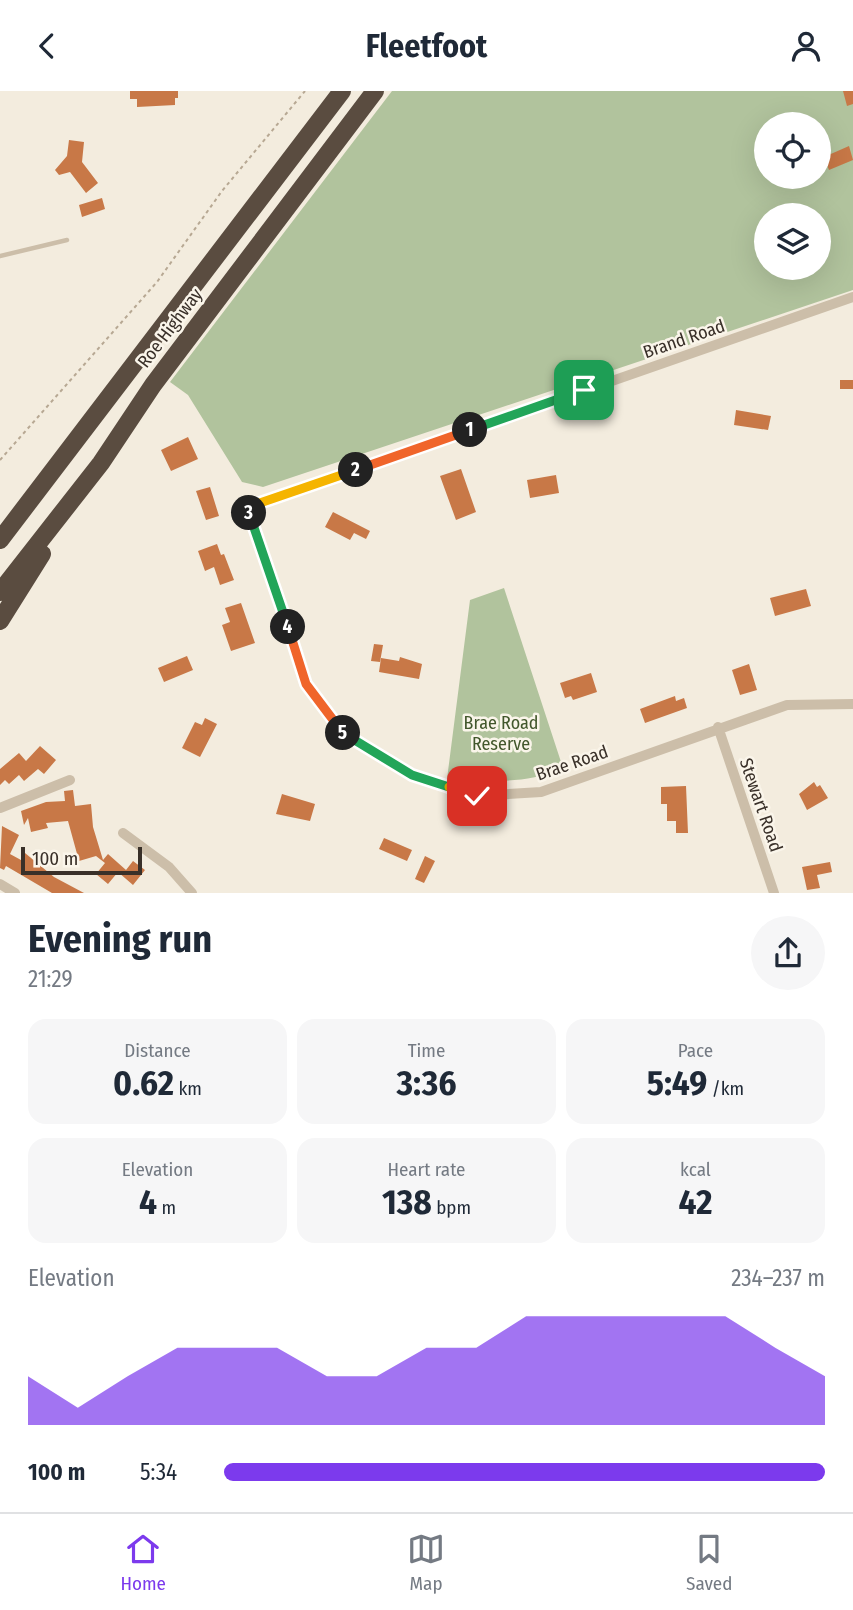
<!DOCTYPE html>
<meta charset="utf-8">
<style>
:root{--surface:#fff;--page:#f6f6f7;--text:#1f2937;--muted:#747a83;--line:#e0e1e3;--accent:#7c3aed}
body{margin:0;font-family:"Fira Sans Condensed",sans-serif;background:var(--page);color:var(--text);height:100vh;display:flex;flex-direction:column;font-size:26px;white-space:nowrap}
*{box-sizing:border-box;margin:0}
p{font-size:23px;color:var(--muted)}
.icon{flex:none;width:38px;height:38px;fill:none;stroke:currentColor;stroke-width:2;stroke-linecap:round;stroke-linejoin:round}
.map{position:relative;height:802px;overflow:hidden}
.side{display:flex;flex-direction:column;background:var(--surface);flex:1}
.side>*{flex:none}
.fabs{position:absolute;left:754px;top:21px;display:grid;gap:14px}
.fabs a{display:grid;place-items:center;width:77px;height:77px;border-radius:50%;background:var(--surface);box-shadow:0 7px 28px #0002;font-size:35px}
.scale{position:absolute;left:21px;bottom:18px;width:121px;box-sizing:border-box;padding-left:7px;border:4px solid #393029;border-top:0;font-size:19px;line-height:24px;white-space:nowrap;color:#393029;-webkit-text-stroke:5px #faf5ea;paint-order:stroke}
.pin{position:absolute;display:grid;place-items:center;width:60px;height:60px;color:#fff;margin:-30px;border-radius:14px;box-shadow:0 4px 10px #0006}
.km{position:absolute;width:35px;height:35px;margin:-18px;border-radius:50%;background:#222;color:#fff;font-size:19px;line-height:35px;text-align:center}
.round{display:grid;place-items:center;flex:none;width:74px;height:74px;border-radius:37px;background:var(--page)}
.headline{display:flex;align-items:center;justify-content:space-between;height:119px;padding:0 28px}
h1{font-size:38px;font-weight:700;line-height:52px}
.figures{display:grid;grid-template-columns:repeat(3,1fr);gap:10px;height:119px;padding:7px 28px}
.figures div{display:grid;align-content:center;border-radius:18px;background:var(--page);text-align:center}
.figures b{font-size:35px;font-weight:700}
.figures small{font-size:19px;font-weight:400}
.figures p{font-size:19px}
.chart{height:196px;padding:14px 28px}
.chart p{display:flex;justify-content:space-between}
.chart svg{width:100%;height:126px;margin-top:7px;fill:var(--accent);opacity:.7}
ul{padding:0 28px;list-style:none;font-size:23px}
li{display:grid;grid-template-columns:112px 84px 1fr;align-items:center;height:52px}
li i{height:18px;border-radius:9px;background:var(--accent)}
header{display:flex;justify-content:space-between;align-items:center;height:91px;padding:0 28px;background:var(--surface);font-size:32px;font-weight:700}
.tab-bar{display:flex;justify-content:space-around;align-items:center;height:98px;border-top:2px solid var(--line);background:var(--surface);font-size:19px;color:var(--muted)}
.tab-bar a{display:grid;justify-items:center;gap:4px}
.tab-bar .current{color:var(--accent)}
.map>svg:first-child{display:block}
.green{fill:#b1c39d;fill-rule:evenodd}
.building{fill:#c87847}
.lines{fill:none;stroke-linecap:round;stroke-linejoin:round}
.path{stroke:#b7a893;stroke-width:2;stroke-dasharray:3.5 3.5;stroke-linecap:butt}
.service{stroke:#ccbea9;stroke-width:4.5}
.minor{stroke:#ccbea9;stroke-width:10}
.motorway{stroke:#5a4c40;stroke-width:18}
.split-1-casing{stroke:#fff;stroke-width:14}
.split-2-casing{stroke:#fff;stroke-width:14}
.split-3-casing{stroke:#fff;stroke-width:14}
.split-4-casing{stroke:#fff;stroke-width:14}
.split-5-casing{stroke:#fff;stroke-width:14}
.split-6-casing{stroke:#fff;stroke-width:14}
.split-7-casing{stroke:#fff;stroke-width:14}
.split-1{stroke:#22a559;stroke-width:9}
.split-2{stroke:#f0652b;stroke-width:9}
.split-3{stroke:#f5b400;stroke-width:9}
.split-4{stroke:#22a559;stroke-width:9}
.split-5{stroke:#f0652b;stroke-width:9}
.split-6{stroke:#22a559;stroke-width:9}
.split-7{stroke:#f5b400;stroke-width:9}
.labels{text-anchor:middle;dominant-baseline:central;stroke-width:5;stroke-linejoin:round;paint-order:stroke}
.street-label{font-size:18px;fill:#393029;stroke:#faf5ea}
.park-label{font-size:18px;fill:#42572c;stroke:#faf5ea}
</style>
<header><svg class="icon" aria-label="back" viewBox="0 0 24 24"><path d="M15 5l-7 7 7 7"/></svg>Fleetfoot<svg class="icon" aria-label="person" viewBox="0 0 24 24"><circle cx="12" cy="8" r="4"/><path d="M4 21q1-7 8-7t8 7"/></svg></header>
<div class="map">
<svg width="853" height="802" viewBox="0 0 853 802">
<rect width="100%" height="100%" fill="#f3ecde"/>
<path class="green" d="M392 0H853V199L263 396 242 391 188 304 170 291ZM766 33H819V86H766ZM766 124H819V177H766Z
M504 497 563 677C521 695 491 689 447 688L470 509Z"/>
<path class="building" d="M130 0H178V7H175V14L137 16V8H130Z
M843 0H853V13L847 15Z
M69 49 84 51 82 71 98 92 86 102 70 81 59 84 55 79 67 65Z
M849 55 853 69 829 79 824 66Z
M102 107 105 118 82 126 79 114Z
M840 289H853V298H840Z
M736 319 771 325 768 339 734 334Z
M188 346 198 368 171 380 161 359Z
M461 378 476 421 456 429 440 385Z
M556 384 559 402 530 407 527 389Z
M210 396 219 425 206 429 196 400Z
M333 421 370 440 366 448 354 442 350 449 325 436Z
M217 453 221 464 224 463 234 489 220 494 214 476 205 480 198 460Z
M806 498 811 515 775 525 770 507Z
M241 512 255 552 231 560 222 534 230 531 225 517Z
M374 553 383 554 380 571 371 570Z
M187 565 193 579 164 591 158 577Z
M400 566 422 573 419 588 379 581 381 567 399 570Z
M749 573 757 599 740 604 732 579Z
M591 582 597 601 573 609 571 605 565 607 560 592Z
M675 605 676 610 684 607 687 617 645 632 640 618Z
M205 627 217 633 200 666 182 657 195 631 202 634Z
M40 655 56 669 44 683 38 678 24 690 19 684 9 693 5 689 0 694V678L19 662 26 670Z
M814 691 817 696 820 694 828 707 807 719 799 703Z
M686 695 688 742H676V730H667V713H661V696Z
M73 699 75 715 91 713 93 736 103 769 108 763 126 779 133 770 145 779 133 794 118 781 108 793 96 783 105 772 96 765 79 770 68 730 46 732 48 737 31 741 28 727 24 734 21 720 46 711 65 710 64 700Z
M282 703 315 713 310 730 276 723Z
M2 735 19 744 10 763 21 769 25 762 54 786 84 802H52L6 775 4 779 0 777Z
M384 747 412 759 407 770 379 758Z
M425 765 435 770 424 792 415 788Z
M830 771 832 781 817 784 820 797 807 799 802 776Z"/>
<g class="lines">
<path class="path" d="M0 369 157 191 222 100 305 0"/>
<path class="service" d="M0 165 67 149"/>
<path class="minor" d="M853 206 248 417 306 593 346 645 412 684 477 705 541 701 787 614 853 613
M718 636 774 802
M0 717 70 689
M123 742 169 776 192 802
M0 793 15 802"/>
<path class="motorway" d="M0 449 342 0
M0 501 101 372 153 294 375 0
M0 530 42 463"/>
</g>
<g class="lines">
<defs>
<path id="split-1" d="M470 339 584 299"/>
<path id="split-2" d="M356 379 470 339"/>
<path id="split-3" d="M249 422 248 416 356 379"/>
<path id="split-4" d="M249 422 288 536"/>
<path id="split-5" d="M288 536 306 593 343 642"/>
<path id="split-6" d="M343 642 412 684 449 696"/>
<path id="split-7" d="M449 696 477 705"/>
</defs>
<use href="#split-1" class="split-1-casing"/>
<use href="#split-2" class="split-2-casing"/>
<use href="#split-3" class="split-3-casing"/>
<use href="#split-4" class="split-4-casing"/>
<use href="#split-5" class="split-5-casing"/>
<use href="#split-6" class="split-6-casing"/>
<use href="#split-7" class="split-7-casing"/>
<use href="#split-1" class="split-1"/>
<use href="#split-2" class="split-2"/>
<use href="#split-3" class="split-3"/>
<use href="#split-4" class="split-4"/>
<use href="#split-5" class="split-5"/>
<use href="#split-6" class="split-6"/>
<use href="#split-7" class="split-7"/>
</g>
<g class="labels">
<g class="street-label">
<text transform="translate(170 237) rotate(-53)">Roe Highway</text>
<text transform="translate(684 248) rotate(-19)">Brand Road</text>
<text transform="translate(572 672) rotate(-19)">Brae Road</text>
<text transform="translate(761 714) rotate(71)">Stewart Road</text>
</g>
<g class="park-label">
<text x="501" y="632">Brae Road<tspan x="501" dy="21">Reserve</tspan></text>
</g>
</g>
</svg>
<div class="fabs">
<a><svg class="icon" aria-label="locate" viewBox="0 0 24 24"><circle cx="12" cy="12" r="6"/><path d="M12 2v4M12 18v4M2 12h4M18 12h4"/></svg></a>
<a><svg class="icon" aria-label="layers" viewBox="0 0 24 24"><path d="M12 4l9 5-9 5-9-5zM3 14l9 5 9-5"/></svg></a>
</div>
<div class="scale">100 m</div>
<div class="pin" style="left:584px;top:299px;background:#1e9e55"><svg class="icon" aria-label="arrive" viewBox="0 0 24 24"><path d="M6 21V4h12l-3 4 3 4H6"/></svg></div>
<div class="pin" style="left:477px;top:705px;background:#d93025"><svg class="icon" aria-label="check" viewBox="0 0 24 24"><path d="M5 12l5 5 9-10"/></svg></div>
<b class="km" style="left:470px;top:339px">1</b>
<b class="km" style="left:356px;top:379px">2</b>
<b class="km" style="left:249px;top:422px">3</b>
<b class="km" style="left:288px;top:536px">4</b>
<b class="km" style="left:343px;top:642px">5</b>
</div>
<section class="side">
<div class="headline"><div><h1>Evening run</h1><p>21:29</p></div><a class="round"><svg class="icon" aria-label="share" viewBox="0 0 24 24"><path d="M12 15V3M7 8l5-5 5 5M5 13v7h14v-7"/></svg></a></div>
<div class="figures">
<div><p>Distance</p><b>0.62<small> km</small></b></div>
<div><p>Time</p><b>3:36</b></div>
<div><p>Pace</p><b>5:49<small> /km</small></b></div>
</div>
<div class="figures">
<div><p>Elevation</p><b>4<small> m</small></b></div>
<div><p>Heart rate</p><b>138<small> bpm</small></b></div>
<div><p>kcal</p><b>42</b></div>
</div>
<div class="chart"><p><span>Elevation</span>234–237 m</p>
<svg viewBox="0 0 160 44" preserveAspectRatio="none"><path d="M0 44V27L10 38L20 27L30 17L40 17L50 17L60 27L70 27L80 17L90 17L100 6L110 6L120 6L130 6L140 6L150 17L160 27V44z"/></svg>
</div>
<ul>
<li><b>100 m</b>5:34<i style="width:100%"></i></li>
</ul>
</section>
<nav class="tab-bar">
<a class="current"><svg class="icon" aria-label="home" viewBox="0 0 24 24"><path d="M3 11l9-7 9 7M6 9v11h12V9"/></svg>Home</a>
<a><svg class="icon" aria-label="map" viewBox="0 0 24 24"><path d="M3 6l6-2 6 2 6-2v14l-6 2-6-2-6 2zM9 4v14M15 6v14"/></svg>Map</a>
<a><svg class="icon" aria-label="saved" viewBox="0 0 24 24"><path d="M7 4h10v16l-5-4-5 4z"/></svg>Saved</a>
</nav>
